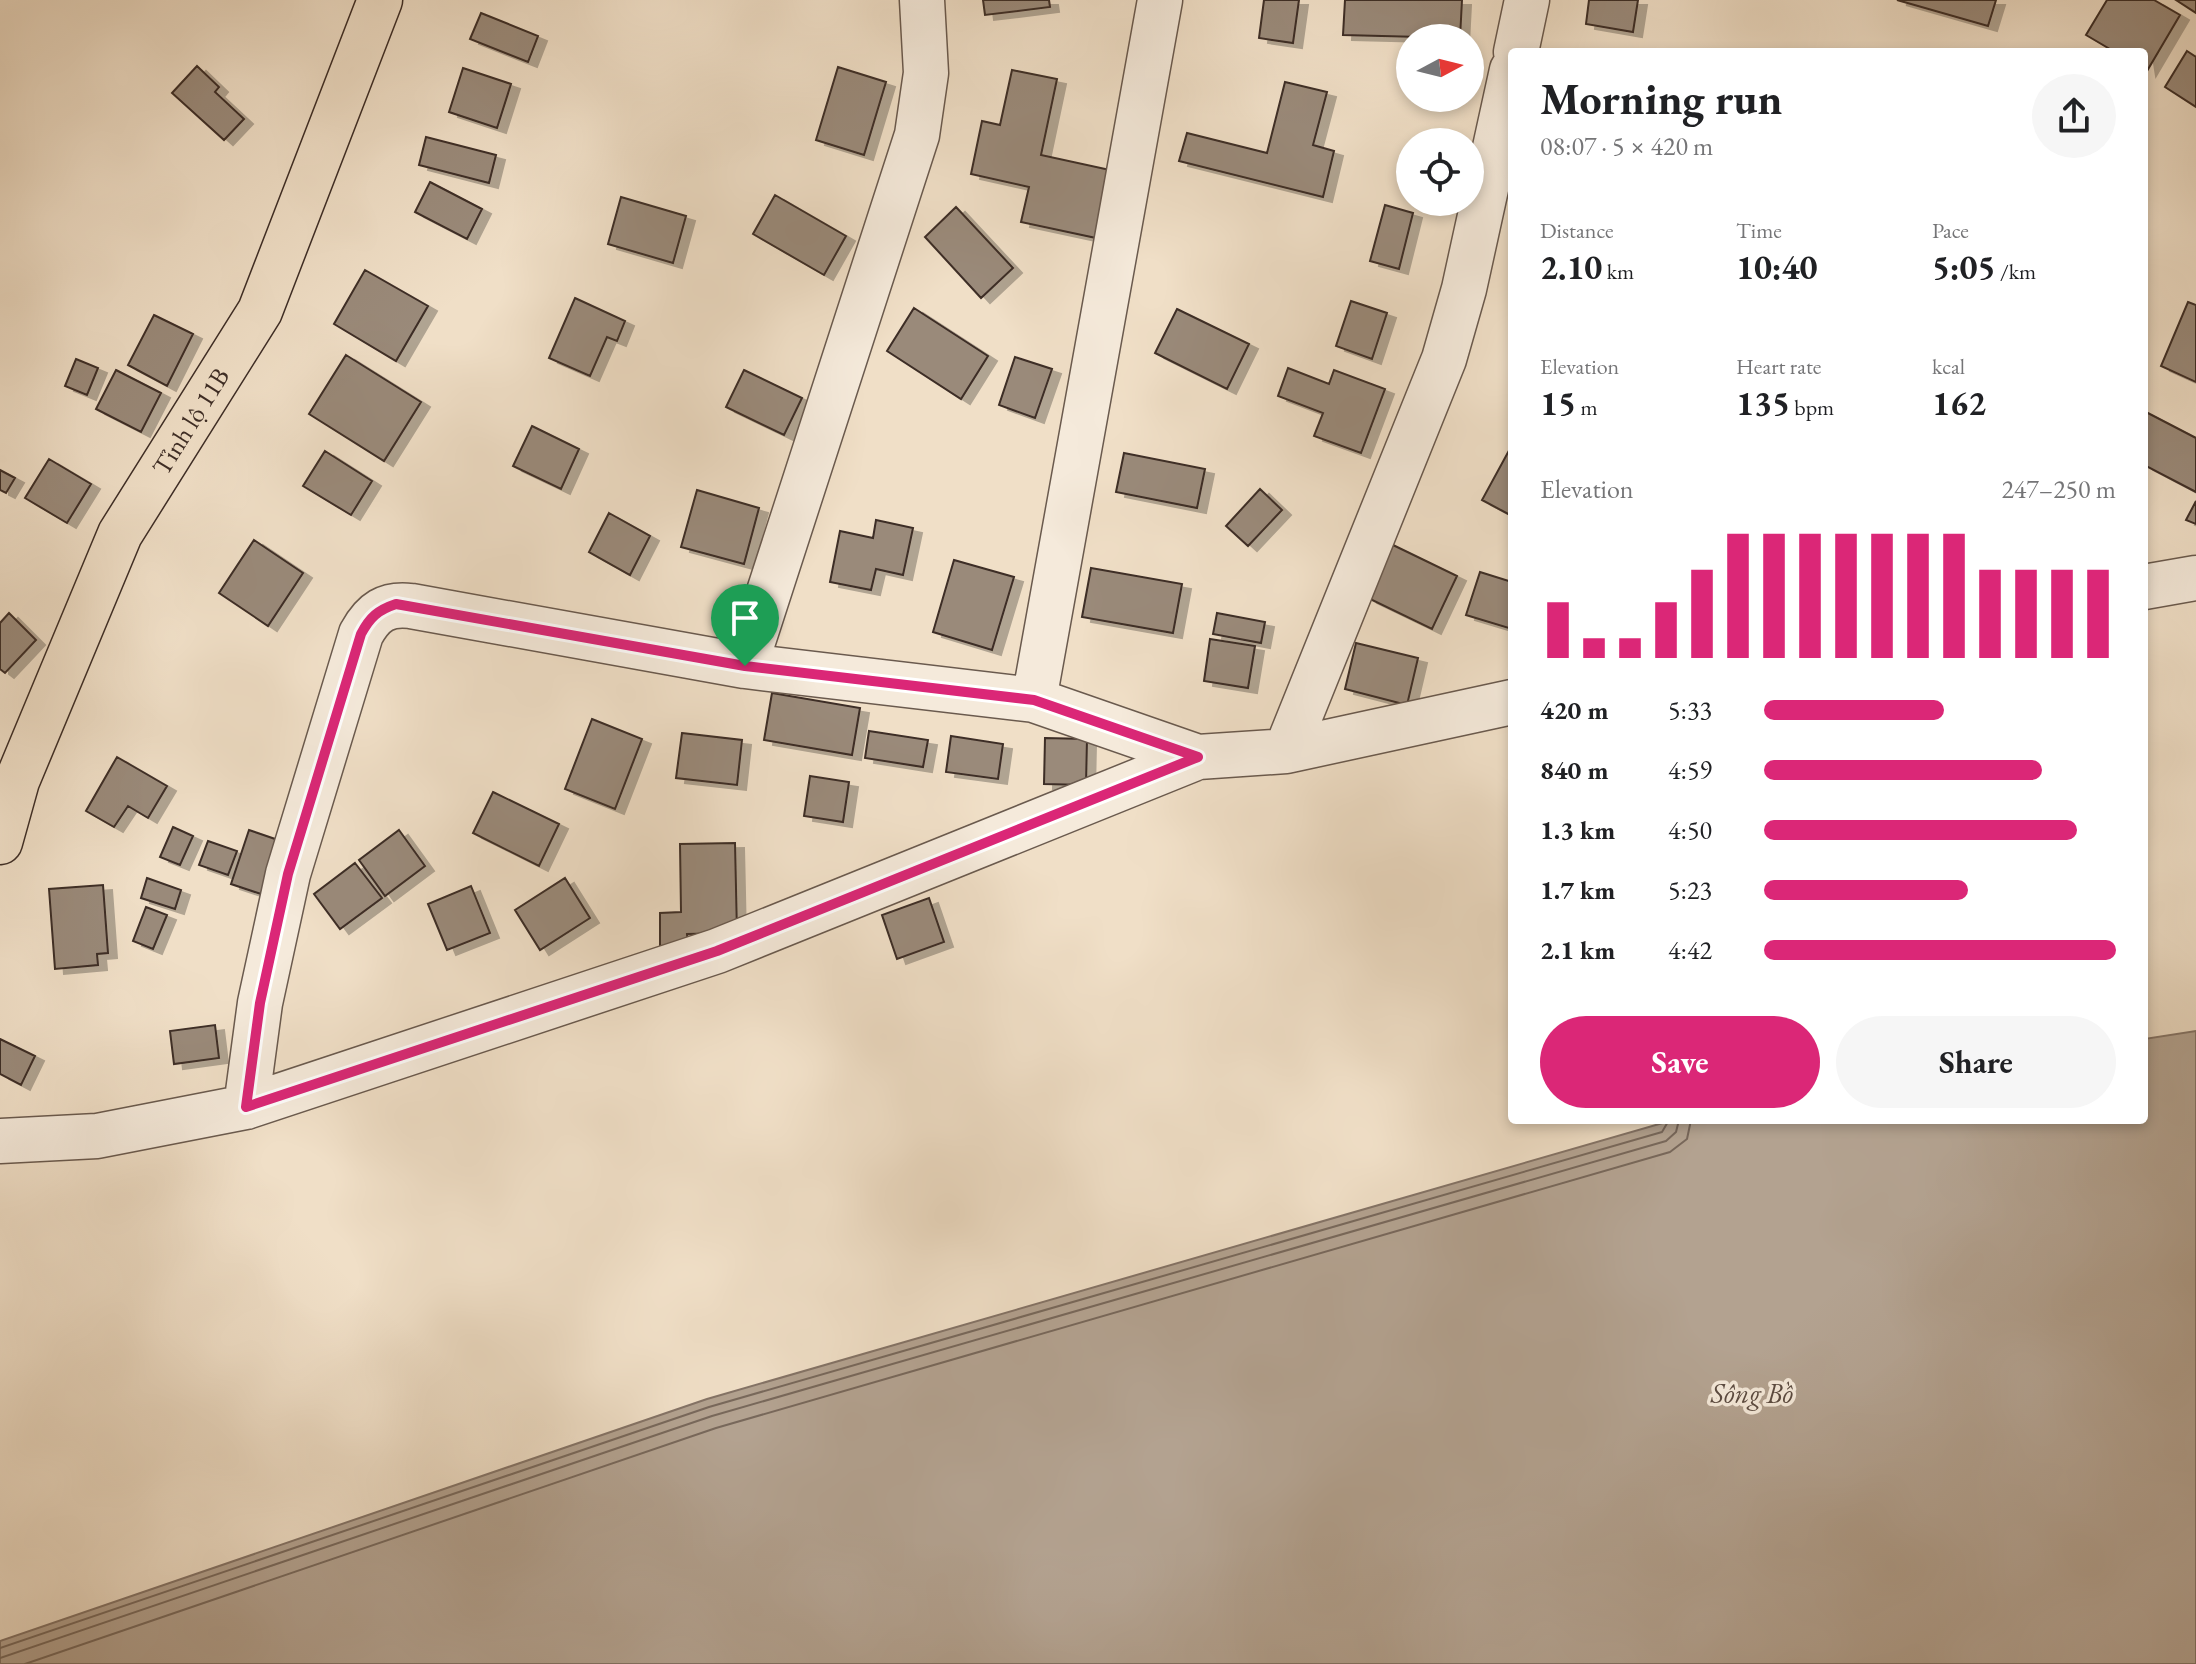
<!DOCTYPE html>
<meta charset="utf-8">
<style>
:root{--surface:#fff;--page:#f6f6f6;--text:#202124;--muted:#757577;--accent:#db2777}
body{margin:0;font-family:"EB Garamond",serif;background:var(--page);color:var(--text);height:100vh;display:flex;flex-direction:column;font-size:30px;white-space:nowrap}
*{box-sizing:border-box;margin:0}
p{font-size:26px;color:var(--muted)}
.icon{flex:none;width:44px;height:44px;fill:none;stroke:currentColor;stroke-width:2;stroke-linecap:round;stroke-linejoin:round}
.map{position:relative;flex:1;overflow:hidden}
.drawer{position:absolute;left:1508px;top:48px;width:640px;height:1076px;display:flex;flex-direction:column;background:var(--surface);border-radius:8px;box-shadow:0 4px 12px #0003}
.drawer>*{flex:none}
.needle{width:52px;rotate:83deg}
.tools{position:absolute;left:1396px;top:24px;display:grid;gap:16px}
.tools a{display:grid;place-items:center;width:88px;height:88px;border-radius:50%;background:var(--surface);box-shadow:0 4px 12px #0003;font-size:40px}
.pin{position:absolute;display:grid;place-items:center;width:68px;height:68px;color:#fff;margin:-82px -34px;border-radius:50% 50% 50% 0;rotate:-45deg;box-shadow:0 0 8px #0007}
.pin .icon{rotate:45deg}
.round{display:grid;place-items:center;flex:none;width:84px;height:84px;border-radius:42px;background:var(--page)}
.headline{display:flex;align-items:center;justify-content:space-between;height:136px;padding:0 32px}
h1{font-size:44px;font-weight:700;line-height:60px}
.metrics{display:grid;grid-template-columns:repeat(3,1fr);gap:12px;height:136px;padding:8px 32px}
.metrics div{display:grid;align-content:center}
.metrics b{font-size:34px;font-weight:700}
.metrics small{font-size:22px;font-weight:400}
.metrics p{font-size:22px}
.chart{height:224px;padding:16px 32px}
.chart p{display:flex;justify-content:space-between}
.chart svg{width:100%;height:144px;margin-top:8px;stroke:var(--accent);stroke-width:6}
.action{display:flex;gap:16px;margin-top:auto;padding:16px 32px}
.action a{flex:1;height:92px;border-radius:48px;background:var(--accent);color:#fff;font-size:32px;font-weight:700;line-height:92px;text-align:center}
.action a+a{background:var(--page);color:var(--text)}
ul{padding:0 32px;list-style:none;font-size:26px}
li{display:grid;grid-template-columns:128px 96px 1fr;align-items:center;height:60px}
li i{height:20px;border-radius:10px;background:var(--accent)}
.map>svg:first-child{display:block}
.water{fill:#b3a290;stroke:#847366;stroke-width:2}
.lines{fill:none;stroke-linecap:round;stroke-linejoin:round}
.shore{stroke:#78685b;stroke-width:2}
.building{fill:#9a8a7a;stroke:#3d2d26;stroke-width:2;filter:url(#shadow)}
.minor-casing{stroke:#6a5a4e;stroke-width:47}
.major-casing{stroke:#3d2d26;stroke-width:47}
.minor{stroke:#f5eadb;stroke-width:44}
.major{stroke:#f0dfc7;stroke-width:44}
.route-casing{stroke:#fff;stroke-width:16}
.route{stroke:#db2777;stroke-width:10}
.labels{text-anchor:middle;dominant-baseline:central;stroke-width:7;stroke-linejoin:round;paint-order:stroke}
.street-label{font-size:26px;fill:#3d2d26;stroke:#f5eadb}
.water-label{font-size:28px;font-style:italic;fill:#5a4a40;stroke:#f5eadb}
</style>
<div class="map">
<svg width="2196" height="1664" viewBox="0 0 2196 1664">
<defs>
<filter id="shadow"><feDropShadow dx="9" dy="5" stdDeviation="0" flood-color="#0004"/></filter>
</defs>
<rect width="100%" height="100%" fill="#f0dfc7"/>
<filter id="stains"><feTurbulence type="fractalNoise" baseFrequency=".0025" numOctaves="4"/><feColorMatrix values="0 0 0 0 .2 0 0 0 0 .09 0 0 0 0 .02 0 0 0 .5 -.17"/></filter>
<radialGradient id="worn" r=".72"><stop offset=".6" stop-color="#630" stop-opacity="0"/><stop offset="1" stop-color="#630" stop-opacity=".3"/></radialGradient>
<path class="water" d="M2196 1031V1664H0V1641L707 1399 1673 1120H2144V1039Z"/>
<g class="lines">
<path class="shore" d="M0 1648 709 1407 1662 1132 1669 1120
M0 1658 712 1416 1666 1141 1676 1132 1679 1120
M25 1664 716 1428 1670 1152 1687 1139 1691 1120"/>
</g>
<path class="building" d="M983 0H1049L1050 7 985 15Z
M1264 0H1299L1293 43 1259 38Z
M1345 0H1462L1460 38 1343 35Z
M1589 0H1638L1633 32 1586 24Z
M1897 0H1996L1988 26Z
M2107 0H2154L2180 15 2147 71 2144 52H2115L2086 35Z
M2176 0H2196V13Z
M481 13 538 36 528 62 470 39Z
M2187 51 2196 57V107L2165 87Z
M197 66 219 87 215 92 244 119 224 140 172 93Z
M838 67 886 82 864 155 816 140Z
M463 68 511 84 497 128 449 112Z
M1012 70 1057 79 1041 155 1110 170 1096 238 1021 222 1029 187 971 174 982 121 1000 125Z
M1285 82 1327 92 1313 145 1334 151 1323 197 1179 161 1187 133 1267 153Z
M426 137 496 155 489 183 419 165Z
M430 182 482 209 467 239 415 212Z
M775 195 846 236 824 275 753 234Z
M621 197 686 216 673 263 608 244Z
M1385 205 1413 213 1399 269 1370 261Z
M956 207 1013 268 981 298 925 237Z
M365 270 428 306 396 361 334 324Z
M575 298 625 321 617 341 607 337 590 376 549 358Z
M1351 301 1387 313 1372 359 1336 346Z
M2188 302 2196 305V382L2161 366Z
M914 308 988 356 961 399 887 351Z
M1177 309 1249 344 1227 389 1155 353Z
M154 315 193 334 167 386 128 365Z
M346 355 421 402 384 461 309 414Z
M1015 357 1052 369 1035 418 999 405Z
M76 359 98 368 87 395 65 386Z
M1288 368 1329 384 1334 370 1385 389 1361 453 1314 436 1323 413 1278 396Z
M116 370 161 393 141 432 96 409Z
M744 370 802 398 784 435 726 407Z
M2144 411 2196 438V492L2144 465Z
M532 426 579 449 561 489 513 466Z
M1512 445V516L1482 500Z
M325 451 372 481 351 515 303 486Z
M1124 453 1205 469 1197 508 1116 492Z
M49 459 91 484 67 523 25 498Z
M0 470 15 478 6 493 0 490Z
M1260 489 1282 510 1248 546 1226 526Z
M697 490 759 508 744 564 681 547Z
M2196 501V524L2186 520Z
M609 513 650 536 630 575 589 552Z
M876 520 913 528 903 575 876 569 871 590 830 582 840 531 873 538Z
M254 540 303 573 268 626 219 593Z
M1393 545 1457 576 1432 629 1368 598Z
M954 560 1014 577 992 650 933 632Z
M1091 568 1182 584 1173 633 1082 617Z
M1480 572 1512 582V629L1466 615Z
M9 613 36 640 5 673 0 669V623Z
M1217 613 1265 622 1261 643 1213 634Z
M1210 639 1255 646 1248 688 1204 681Z
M1356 643 1418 658 1407 705 1345 689Z
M772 693 860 708 852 755 764 740Z
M592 719 642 739 615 809 565 789Z
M869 731 928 740 923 767 865 758Z
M682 733 742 740 737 785 676 778Z
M951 736 1003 744 998 779 946 772Z
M1045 738 1087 739 1086 785 1044 784Z
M117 757 167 786 148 818 128 806 114 827 86 811Z
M810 776 849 782 843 822 804 816Z
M493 792 559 824 539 866 473 833Z
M173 827 193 836 180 865 160 857Z
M249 830 278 840 261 894 231 884Z
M399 830 425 866 385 896 359 860Z
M208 841 237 851 228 875 199 865Z
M735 843 737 933 687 934 688 947 660 948V913L681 912 680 844Z
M355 863 382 898 340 929 314 894Z
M147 878 181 890 175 909 141 898Z
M565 878 590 918 540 950 515 910Z
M103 885 108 953 97 954 98 965 55 969 49 889Z
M471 886 490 933 447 950 428 904Z
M929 898 944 942 897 959 882 915Z
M146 907 167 915 153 949 133 941Z
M215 1025 219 1058 174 1064 170 1031Z
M0 1039 35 1056 21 1085 0 1074Z"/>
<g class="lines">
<defs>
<path id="minor" d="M1516 52 1527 0
M2144 587 2196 578
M745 666 917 135 926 73 922 0
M1034 700 1160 0
M1286 751 1444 359 1464 289 1512 70
M246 1107 260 1003 288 874 361 634C373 612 386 603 411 606L745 666 1034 700 1198 757
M0 1141 97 1136 246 1107 717 951 1198 757 1286 751 1512 702"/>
<g id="major">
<path id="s1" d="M0 842 17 781 120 534 260 311 380 0"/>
</g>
</defs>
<use href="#minor" class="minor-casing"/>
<use href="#major" class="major-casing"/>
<use href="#minor" class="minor"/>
<use href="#major" class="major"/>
</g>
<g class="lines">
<defs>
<path id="route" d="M396 604 745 666 1034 700 1198 757 717 951 246 1107 260 1003 288 874 361 634C370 617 378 610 396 604Z"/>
</defs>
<use href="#route" class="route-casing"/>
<use href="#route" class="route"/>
</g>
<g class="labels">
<g class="street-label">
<text stroke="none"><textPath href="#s1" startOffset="464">Tỉnh lộ 11B</textPath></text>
</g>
<g class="water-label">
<text x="1752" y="1393">Sông Bồ</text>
</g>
</g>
<rect width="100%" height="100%" filter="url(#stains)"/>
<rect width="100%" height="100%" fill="url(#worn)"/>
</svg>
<div class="tools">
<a><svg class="needle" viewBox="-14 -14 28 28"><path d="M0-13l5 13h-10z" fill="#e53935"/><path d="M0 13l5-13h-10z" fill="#757577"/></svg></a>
<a><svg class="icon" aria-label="locate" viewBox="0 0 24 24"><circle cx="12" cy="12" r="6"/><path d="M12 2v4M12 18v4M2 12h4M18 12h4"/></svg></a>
</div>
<div class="pin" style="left:745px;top:666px;background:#1e9e55"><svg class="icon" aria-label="arrive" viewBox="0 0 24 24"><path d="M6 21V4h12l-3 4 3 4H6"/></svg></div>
<section class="drawer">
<div class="headline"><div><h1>Morning run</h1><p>08:07 · 5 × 420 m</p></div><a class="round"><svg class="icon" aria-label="share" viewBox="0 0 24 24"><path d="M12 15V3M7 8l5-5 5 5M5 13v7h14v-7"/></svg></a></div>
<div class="metrics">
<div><p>Distance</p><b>2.10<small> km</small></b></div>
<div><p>Time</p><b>10:40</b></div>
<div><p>Pace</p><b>5:05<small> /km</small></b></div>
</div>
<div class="metrics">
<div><p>Elevation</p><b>15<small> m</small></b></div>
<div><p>Heart rate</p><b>135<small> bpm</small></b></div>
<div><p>kcal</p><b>162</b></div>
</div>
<div class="chart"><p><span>Elevation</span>247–250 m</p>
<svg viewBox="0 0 160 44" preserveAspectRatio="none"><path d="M5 44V27M15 44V38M25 44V38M35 44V27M45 44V17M55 44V6M65 44V6M75 44V6M85 44V6M95 44V6M105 44V6M115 44V6M125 44V17M135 44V17M145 44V17M155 44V17"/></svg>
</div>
<ul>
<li><b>420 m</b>5:33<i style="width:51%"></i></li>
<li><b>840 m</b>4:59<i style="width:79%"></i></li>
<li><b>1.3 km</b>4:50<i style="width:89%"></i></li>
<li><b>1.7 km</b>5:23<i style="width:58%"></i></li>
<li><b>2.1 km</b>4:42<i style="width:100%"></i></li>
</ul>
<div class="action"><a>Save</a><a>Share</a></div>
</section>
</div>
